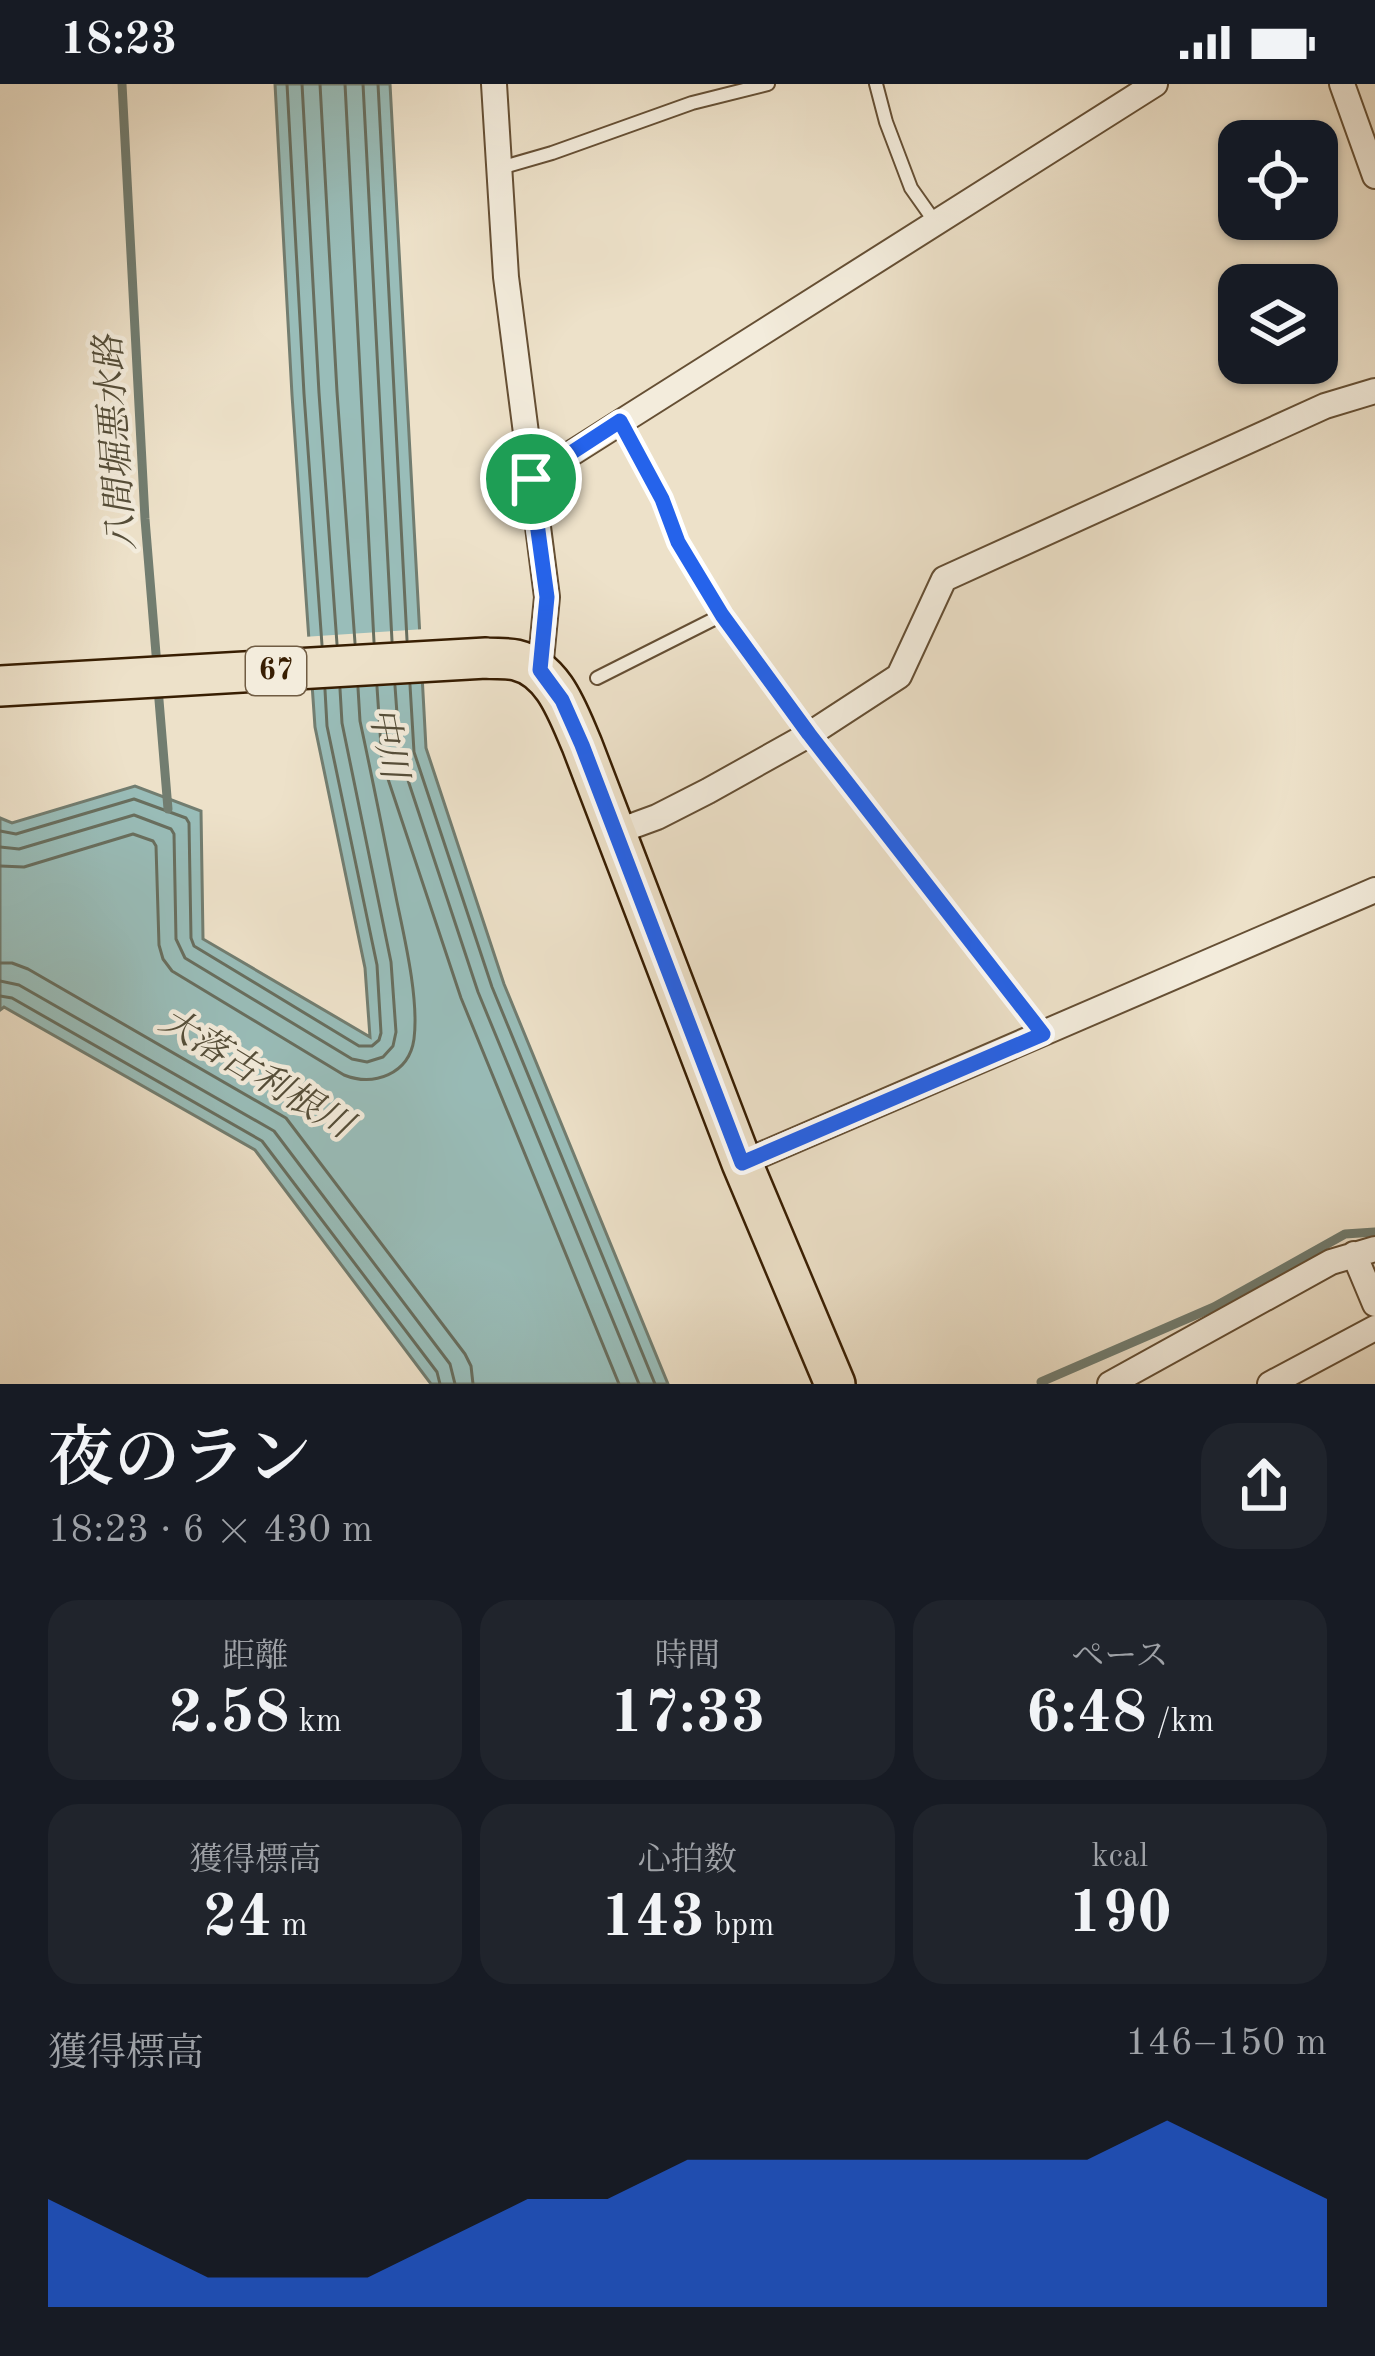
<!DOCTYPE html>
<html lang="ja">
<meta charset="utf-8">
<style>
:root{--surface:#171b24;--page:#20242c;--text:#f1f3f6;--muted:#9ea1a6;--accent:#2563eb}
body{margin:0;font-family:"Old Standard TT","Noto Serif JP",serif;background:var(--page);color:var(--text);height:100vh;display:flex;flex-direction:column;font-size:45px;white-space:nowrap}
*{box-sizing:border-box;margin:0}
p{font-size:39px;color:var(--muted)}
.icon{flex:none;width:66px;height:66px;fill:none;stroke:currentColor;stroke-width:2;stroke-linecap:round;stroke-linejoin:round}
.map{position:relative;height:1300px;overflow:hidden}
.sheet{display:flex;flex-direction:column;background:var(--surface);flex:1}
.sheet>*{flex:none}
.tools{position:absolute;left:1218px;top:36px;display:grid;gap:24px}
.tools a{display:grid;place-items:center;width:120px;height:120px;border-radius:24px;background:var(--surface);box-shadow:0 3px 9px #0004;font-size:60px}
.pin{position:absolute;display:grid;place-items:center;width:102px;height:102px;color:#fff;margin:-51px;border:6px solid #fff;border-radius:50%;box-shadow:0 3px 12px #0007}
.round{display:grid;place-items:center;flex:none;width:126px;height:126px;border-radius:36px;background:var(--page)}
.summary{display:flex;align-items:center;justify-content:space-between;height:204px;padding:0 48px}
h1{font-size:66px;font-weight:600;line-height:90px}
.stats{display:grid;grid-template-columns:repeat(3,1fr);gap:18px;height:204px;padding:12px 48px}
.stats div{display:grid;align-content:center;border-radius:30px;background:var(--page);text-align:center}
.stats b{font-size:60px;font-weight:600}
.stats small{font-size:33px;font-weight:400}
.stats p{font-size:33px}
.chart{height:336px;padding:24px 48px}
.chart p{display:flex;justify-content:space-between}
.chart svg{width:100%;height:216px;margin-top:12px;fill:var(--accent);opacity:.7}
.status{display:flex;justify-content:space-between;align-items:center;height:84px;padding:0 60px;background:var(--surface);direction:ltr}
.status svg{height:33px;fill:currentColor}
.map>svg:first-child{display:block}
.water{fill:#99bdb9;stroke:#727d70;stroke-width:3}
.pier{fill:#ede1c9}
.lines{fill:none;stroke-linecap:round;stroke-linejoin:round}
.shore{stroke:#686e5e;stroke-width:3}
.stream{stroke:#727d70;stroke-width:9}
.lane-casing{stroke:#654f34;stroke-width:16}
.street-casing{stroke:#654f34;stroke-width:28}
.primary-casing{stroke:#381e02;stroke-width:44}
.lane{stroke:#f3ecdc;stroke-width:12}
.street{stroke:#f3ecdc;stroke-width:24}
.primary{stroke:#ede1c9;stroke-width:39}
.route-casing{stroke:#fff;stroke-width:24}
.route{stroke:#2563eb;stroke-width:15}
.labels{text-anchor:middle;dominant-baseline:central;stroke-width:9;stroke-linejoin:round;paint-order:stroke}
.shield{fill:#f3ecdc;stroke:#705c43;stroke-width:3}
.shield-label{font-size:30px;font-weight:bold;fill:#381e02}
.water-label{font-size:36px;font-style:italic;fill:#554e39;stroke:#f3ecdc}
</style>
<div class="status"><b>18:23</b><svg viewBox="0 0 49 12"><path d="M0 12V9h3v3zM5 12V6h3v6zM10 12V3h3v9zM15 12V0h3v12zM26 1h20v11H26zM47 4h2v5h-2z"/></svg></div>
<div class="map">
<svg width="1375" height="1300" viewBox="0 0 1375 1300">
<rect width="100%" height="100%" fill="#ede1c9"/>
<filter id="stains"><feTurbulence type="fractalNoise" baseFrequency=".00167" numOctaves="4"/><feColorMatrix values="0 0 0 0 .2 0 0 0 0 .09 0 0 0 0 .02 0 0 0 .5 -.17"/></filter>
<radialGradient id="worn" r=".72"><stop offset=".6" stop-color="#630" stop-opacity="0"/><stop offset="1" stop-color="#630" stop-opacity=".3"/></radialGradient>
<path class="water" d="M275 0H390L426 664 504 900 668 1300H431L255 1066 4 923 0 926V734L12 739 135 702 201 727 203 855 370 953 365 884 315 643 292 311Z"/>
<path class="pier" d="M425 545 428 599 307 606 303 553Z"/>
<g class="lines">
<path class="shore" d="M287 0 304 310 322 561
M302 0 319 309 337 560
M320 0 337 308 355 559
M345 0 374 558
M363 0 392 557
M378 0 407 556
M410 601 414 668 492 903 655 1300
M395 602 400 672 478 908 639 1300
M377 603 382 677 461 914 619 1300
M0 747 16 750 134 715 186 734 189 739 191 854 194 862 359 962H372L379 956 381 949 377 881 327 642 325 606
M0 763 19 765 134 731 171 745 174 750 176 855 185 874 352 975 367 978 383 973 393 962 396 948 391 878 342 639 340 605
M0 782 24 783 133 750 153 757 156 762 159 861 163 875 172 887 344 991C374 1003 409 990 414 955 419 916 405 856 397 818 385 758 373 697 360 637L358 604
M0 879H12L28 885 286 1034 465 1270 471 1282 473 1300
M0 897 19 901 274 1047 450 1280 455 1300
M0 912 12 914 262 1057 437 1288 440 1300"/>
<path class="stream" d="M122 0 145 435 157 582
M158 604 168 725
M1041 1298 1214 1223 1345 1150 1375 1148"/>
<defs>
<path id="lane" d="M876 0 886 38 911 104 935 138
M500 84 552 69 692 19 768 0
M621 338 662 415 678 457 722 531 810 650 1043 950
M597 594 722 531"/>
<path id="street" d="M494 0 506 193 547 513 540 586
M1342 0 1375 92
M531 395 1155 0
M616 748 657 733 708 707 810 650 899 592 944 495 1325 322 1375 307
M742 1079 1375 806
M1354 1170 1375 1220
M1110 1300 1331 1178 1375 1165
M1270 1300 1375 1244"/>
<path id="primary" d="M0 602 486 574C495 575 507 574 516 576 554 585 568 629 582 661L742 1079 835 1300"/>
</defs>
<use href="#lane" class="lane-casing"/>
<use href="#street" class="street-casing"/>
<use href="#primary" class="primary-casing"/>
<use href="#lane" class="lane"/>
<use href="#street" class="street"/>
<use href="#primary" class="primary"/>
</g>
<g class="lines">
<defs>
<path id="route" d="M620 337 662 415 678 458 722 531 809 650 1043 950 742 1079 582 661 562 616 540 586 547 513 531 395Z"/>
</defs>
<use href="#route" class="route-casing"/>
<use href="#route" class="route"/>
</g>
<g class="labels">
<rect class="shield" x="246" y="563" width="60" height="48" rx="9"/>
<g class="shield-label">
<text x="276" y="587">67</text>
</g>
<g class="water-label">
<text transform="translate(118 359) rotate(-94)">八間堀悪水路</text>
<text transform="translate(386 659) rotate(79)">中川</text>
<text transform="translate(255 991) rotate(31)">大落古利根川</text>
</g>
</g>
<rect width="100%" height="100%" filter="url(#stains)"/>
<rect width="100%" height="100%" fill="url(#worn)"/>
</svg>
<div class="tools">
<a><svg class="icon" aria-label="locate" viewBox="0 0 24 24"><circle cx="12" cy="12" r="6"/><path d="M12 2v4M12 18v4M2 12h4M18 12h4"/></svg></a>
<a><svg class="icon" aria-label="layers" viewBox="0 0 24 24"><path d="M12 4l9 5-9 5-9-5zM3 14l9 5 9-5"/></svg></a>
</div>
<div class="pin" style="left:531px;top:395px;background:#1e9e55"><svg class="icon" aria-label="arrive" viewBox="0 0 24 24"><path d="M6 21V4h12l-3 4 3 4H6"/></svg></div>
</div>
<section class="sheet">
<div class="summary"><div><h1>夜のラン</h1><p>18:23 · 6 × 430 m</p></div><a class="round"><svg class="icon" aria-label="share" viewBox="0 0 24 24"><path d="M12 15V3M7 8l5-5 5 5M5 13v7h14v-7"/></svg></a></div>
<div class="stats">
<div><p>距離</p><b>2.58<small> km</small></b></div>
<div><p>時間</p><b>17:33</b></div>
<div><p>ペース</p><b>6:48<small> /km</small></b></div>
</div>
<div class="stats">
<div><p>獲得標高</p><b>24<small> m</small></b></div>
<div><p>心拍数</p><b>143<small> bpm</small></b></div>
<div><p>kcal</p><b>190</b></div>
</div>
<div class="chart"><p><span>獲得標高</span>146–150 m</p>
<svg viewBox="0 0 160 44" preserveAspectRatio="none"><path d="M0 44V22L10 30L20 38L30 38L40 38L50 30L60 22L70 22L80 14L90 14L100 14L110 14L120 14L130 14L140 6L150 14L160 22V44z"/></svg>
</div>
</section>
